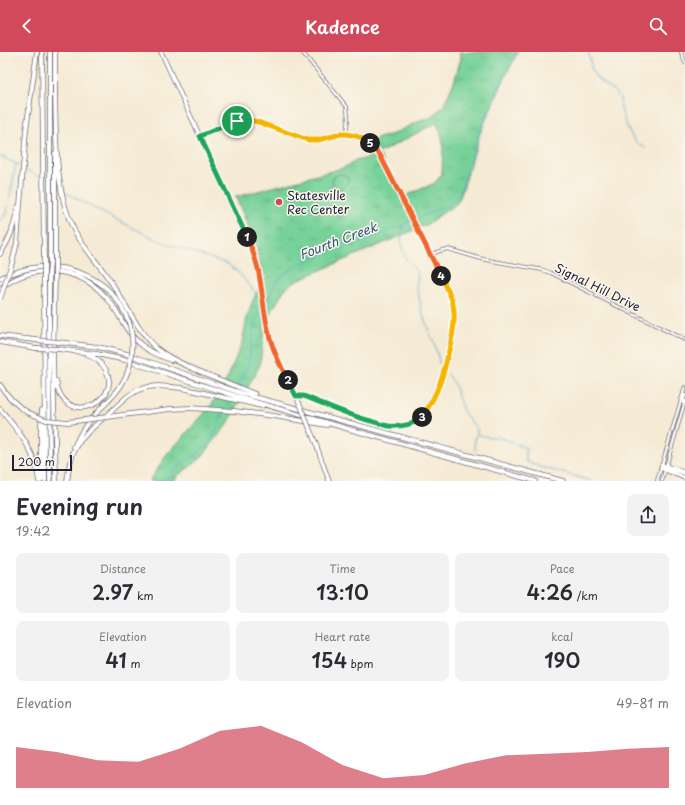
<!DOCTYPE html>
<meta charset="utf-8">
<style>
:root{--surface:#fff;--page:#f2f2f3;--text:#2b2b33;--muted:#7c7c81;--accent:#d1495b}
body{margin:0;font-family:"Playpen Sans",sans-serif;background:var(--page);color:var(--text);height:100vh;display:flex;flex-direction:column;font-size:15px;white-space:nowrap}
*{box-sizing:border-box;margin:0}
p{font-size:13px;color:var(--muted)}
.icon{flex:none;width:22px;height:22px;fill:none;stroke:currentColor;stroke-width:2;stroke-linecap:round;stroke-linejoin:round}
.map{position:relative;height:429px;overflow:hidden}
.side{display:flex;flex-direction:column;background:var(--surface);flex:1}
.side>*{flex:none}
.scale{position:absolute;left:12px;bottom:10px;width:60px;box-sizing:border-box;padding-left:4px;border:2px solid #22223b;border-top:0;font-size:11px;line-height:14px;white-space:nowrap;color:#22223b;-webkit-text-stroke:3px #fbf7ec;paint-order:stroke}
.pin{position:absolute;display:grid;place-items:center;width:34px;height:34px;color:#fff;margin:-17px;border:2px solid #fff;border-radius:50%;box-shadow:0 1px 4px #0007}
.km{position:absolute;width:20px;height:20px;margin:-10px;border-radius:50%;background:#222;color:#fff;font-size:11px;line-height:20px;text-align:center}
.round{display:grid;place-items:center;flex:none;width:42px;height:42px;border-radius:8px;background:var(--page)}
.overview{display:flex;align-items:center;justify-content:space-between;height:68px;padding:0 16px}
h1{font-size:22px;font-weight:600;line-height:30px}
.metrics{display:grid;grid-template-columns:repeat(3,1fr);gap:6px;height:68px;padding:4px 16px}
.metrics div{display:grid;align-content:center;border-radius:8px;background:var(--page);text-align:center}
.metrics b{font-size:20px;font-weight:600}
.metrics small{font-size:11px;font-weight:400}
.metrics p{font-size:11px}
.chart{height:112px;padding:8px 16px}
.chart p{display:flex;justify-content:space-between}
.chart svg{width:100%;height:72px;margin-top:4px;fill:var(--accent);opacity:.7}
header{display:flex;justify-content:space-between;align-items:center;height:52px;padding:0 16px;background:var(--accent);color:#fff;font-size:18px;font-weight:600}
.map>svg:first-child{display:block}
.grass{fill:url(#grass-tufts);stroke:#4c7a6a}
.garden{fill:#77d198;stroke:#4c7a6a}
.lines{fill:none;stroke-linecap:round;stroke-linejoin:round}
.stream{stroke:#54a6cf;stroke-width:1}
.secondary-casing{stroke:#6c6871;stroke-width:4}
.primary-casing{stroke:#6c6871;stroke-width:5}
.highway-casing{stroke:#6c6871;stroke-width:5.5}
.secondary{stroke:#fff;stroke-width:2.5}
.primary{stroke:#fff;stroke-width:3.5}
.highway{stroke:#fff;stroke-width:4}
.primary-bridge-casing{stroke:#6c6871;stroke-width:5;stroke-linecap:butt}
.highway-bridge-casing{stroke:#6c6871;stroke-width:5.5;stroke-linecap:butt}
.primary-bridge{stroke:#fff;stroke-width:3.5}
.highway-bridge{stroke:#fff;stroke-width:4}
.split-1-casing{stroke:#fff;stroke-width:8}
.split-2-casing{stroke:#fff;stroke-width:8}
.split-3-casing{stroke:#fff;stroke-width:8}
.split-4-casing{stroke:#fff;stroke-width:8}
.split-5-casing{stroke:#fff;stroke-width:8}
.split-6-casing{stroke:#fff;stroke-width:8}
.split-1{stroke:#22a559;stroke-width:5}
.split-2{stroke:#f0652b;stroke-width:5}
.split-3{stroke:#22a559;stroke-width:5}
.split-4{stroke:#f5b400;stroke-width:5}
.split-5{stroke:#f0652b;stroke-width:5}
.split-6{stroke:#f5b400;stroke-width:5}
.poi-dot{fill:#d1495b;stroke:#fbf7ec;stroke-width:1.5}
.labels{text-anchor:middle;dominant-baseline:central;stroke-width:3;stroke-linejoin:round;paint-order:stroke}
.poi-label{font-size:12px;fill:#22223b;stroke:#fbf7ec;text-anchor:start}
.street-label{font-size:12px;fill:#22223b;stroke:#fbf7ec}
.water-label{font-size:13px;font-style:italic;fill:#365776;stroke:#fbf7ec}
</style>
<header><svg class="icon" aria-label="back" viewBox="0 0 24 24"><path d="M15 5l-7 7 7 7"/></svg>Kadence<svg class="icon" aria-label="search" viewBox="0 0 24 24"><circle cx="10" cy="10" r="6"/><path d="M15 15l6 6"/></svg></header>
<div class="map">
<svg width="685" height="429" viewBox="0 0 685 429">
<defs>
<pattern id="grass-tufts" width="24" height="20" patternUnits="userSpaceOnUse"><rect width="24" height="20" fill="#77d198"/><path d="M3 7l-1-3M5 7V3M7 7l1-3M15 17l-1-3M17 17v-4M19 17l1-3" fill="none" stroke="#67b384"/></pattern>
</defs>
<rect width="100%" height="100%" fill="#fbf7ec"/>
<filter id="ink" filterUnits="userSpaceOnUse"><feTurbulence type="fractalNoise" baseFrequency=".025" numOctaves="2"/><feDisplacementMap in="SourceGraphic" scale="8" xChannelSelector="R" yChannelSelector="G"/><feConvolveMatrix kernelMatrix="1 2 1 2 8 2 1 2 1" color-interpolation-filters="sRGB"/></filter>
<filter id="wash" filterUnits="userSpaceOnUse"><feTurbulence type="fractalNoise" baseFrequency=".012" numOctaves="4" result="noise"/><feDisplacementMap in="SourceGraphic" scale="16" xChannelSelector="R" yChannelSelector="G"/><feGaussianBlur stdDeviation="0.9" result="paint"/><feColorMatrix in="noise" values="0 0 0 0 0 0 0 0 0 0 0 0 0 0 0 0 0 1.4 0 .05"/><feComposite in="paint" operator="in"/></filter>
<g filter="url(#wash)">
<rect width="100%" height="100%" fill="#f5ead4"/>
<path class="grass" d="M459 0H518L506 23 480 81 460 146 457 151 426 173 295 229 284 238 264 273 260 313 229 370 200 407 177 424 173 429H149L166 404 211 354 228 325 242 290 247 266 253 248 263 229 256 194 236 145 343 116 356 109 380 103 403 145 435 131 442 122 443 94 442 84 436 71 379 101 370 91 379 86 393 82 415 71 432 65 443 55 454 30 461 6Z"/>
<path class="garden" d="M339 122C343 122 347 123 349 126 348 133 341 138 334 136L332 128 334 125Z"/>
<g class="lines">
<path class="stream" d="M588 0C592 8 589 17 595 24 602 33 616 37 620 47 621 50 620 53 621 56 624 67 628 80 635 88 638 91 641 94 645 96
M0 104 21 114
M25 117 41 125
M63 139 101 160 162 190 228 212 240 222 258 244 261 246
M414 167C431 159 448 158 460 142L480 81 506 23 518 0
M0 169 7 160 16 112
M404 174 401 185 402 196 406 208 415 217 417 221 418 226 416 233 424 266 435 295 440 312 443 317
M265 252 277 228 294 215 324 201 372 186 412 169
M448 322 454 332 463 359 477 377V382L488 385H498L526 396V409L534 413 592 429
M239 333 248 313 255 269 262 256
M225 357 231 348
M475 398V385L477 382
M164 429 175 417 197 402 210 389 217 376 224 360"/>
</g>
</g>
<g filter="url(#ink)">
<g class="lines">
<defs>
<path id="secondary" d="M302 0 347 55 348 66 346 82
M681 0 685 11
M200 84C220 75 236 64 258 70 269 74 279 78 290 82 296 84 302 87 308 88 315 90 322 87 329 85 351 79 367 84 380 103L452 246C458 268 450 290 446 312 444 325 438 336 432 346 428 354 425 365 417 369 410 373 399 375 390 374 383 373 376 371 370 369 347 362 325 353 304 344H296
M430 203C436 200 441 198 448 197L482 207 543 218 551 221 685 288
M683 351 685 343
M657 429 685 335
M662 429 685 349"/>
<path id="primary" d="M161 0 254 201C262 229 263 258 270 286 276 309 289 329 299 350
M309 375 316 392 329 429"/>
<path id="highway" d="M42 0 44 212
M55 0V38
M55 37C56 81 54 138 74 178 86 200 104 217 116 238 128 256 140 282 156 296 166 304 178 310 190 315
M55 101V213
M0 202C10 188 15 172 18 155
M12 211 17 191 26 78 37 0
M50 211V0
M44 223 45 429
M49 223V312L50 429
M55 223 53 308 56 429
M0 226C10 222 21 218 32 216 64 211 101 223 119 251 123 257 126 263 129 270
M0 237C31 211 78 214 105 244 114 253 119 264 125 274 137 293 151 301 171 308
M0 284 36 288
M0 290 36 296
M58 290 98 295 127 302 244 342 563 429
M58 297 97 302 125 308 242 346 349 377 535 429
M189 315 255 342
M56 329C63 377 123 351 106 318 102 311 96 306 87 303
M0 333C7 344 16 353 27 360
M0 357C19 380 35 397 39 429
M234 359 274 364 327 373
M74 395C78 386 83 376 90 368 107 348 123 340 130 312
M70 412 73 401 80 389 89 379 128 344 138 338 148 335 158 334 171 335 182 336 262 354
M662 413 685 421
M661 416 685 426
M41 429V375L42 358
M67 429 70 410"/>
</defs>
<use href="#secondary" class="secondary-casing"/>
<use href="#primary" class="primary-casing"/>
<use href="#highway" class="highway-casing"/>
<use href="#secondary" class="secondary"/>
<use href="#primary" class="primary"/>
<use href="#highway" class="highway"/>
<defs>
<path id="primary-bridge" d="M299 350 309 375"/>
<path id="highway-bridge" d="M44 223V212
M49 223 50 211
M55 223V213
M0 247 12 211
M129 270C133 284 134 298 130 312
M36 288 58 290
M36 296 58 297
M27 360 46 368 68 370 170 357 190 356 234 359"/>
</defs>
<use href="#primary-bridge" class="primary-bridge-casing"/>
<use href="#highway-bridge" class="highway-bridge-casing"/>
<use href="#primary-bridge" class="primary-bridge"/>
<use href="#highway-bridge" class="highway-bridge"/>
</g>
</g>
<g class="lines" filter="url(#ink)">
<defs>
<path id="split-1" d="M237 69 200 84 247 185"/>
<path id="split-2" d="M247 185C252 197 257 209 259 222 263 244 264 265 270 286 274 301 281 315 288 328"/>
<path id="split-3" d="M288 328 296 344H304C326 353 348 363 371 369 377 371 383 373 389 374 400 375 414 373 422 365"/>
<path id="split-4" d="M422 365C438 343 444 321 450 294 453 280 456 267 453 252 451 242 445 233 441 224"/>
<path id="split-5" d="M370 91 380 103 441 224"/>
<path id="split-6" d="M237 69 250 68 258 70 308 88H318L341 82H346L356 84 364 87 370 91"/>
</defs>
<use href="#split-1" class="split-1-casing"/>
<use href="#split-2" class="split-2-casing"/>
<use href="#split-3" class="split-3-casing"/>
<use href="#split-4" class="split-4-casing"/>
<use href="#split-5" class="split-5-casing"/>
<use href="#split-6" class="split-6-casing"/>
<use href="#split-1" class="split-1"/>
<use href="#split-2" class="split-2"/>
<use href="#split-3" class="split-3"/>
<use href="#split-4" class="split-4"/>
<use href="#split-5" class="split-5"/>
<use href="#split-6" class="split-6"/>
</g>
<circle class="poi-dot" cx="279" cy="150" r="4"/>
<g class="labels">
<g class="poi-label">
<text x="287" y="143">Statesville<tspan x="287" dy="14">Rec Center</tspan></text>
</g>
<g class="street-label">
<text transform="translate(598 235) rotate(26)">Signal Hill Drive</text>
</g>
<g class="water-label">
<text transform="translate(338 188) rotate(-21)">Fourth Creek</text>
</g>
</g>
</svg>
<div class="scale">200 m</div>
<div class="pin" style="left:237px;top:69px;background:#1e9e55"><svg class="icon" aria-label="arrive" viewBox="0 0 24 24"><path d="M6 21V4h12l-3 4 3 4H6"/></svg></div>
<b class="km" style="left:247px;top:185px">1</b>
<b class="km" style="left:288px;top:328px">2</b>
<b class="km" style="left:422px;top:365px">3</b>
<b class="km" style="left:441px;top:224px">4</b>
<b class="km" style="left:370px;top:91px">5</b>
</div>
<section class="side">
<div class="overview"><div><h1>Evening run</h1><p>19:42</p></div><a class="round"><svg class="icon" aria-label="share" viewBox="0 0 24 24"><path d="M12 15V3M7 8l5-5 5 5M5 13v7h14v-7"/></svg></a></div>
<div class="metrics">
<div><p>Distance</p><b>2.97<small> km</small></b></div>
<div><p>Time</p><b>13:10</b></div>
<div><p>Pace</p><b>4:26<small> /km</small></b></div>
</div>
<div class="metrics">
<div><p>Elevation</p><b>41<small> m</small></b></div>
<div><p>Heart rate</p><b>154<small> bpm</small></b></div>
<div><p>kcal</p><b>190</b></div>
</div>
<div class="chart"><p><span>Elevation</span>49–81 m</p>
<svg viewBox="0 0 160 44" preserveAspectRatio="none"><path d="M0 44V19L10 22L20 27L30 28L40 20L50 9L60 6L70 16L80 30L90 38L100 36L110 29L120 24L130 23L140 22L150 20L160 19V44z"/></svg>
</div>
</section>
